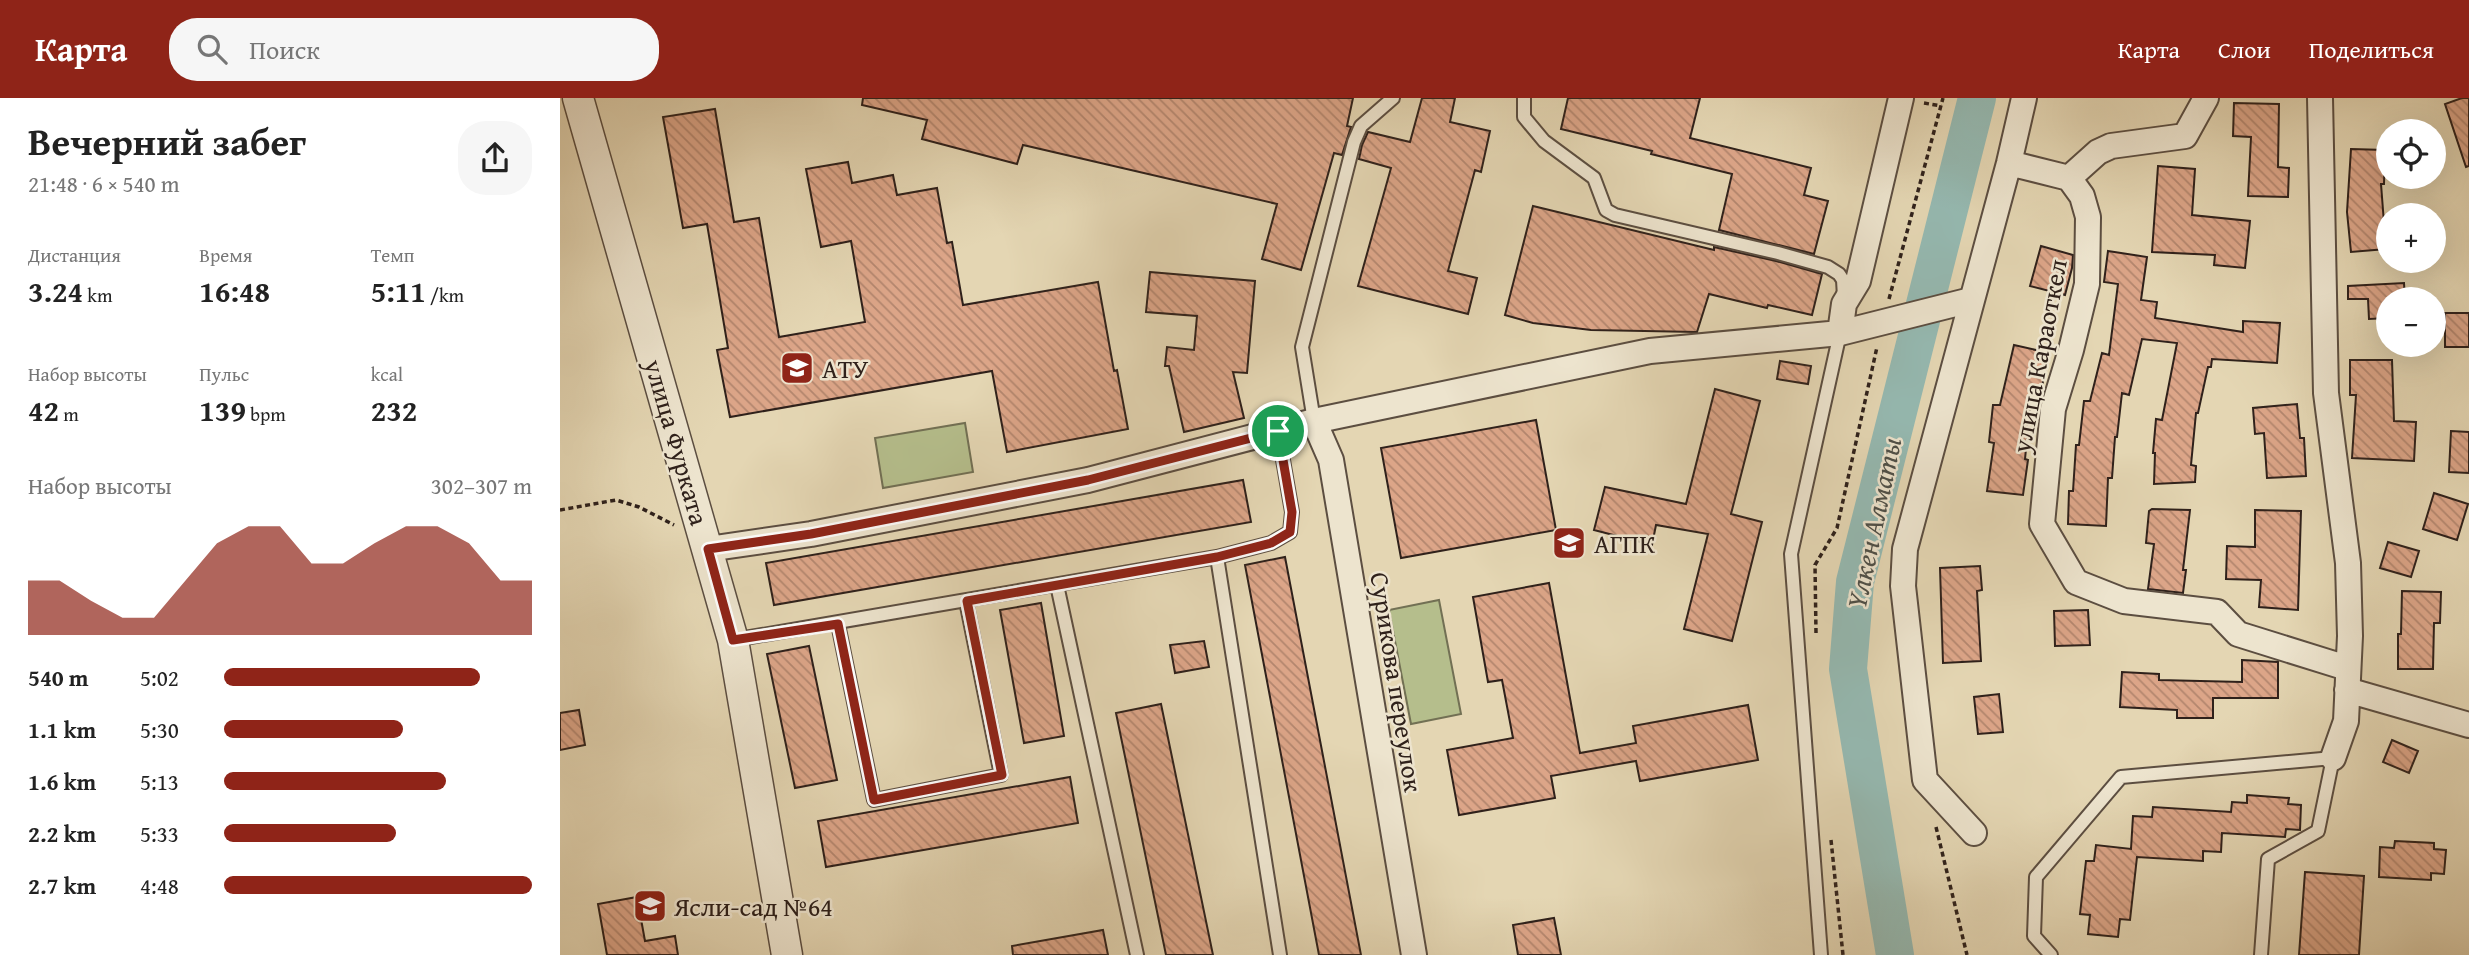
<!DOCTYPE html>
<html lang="ru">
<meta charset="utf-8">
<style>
:root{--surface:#fff;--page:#f6f6f6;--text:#222;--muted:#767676;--accent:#8f2418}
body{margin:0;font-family:"Gentium Book Plus",serif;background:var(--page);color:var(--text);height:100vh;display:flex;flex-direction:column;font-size:26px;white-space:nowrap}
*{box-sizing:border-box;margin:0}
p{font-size:23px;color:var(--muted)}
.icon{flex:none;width:38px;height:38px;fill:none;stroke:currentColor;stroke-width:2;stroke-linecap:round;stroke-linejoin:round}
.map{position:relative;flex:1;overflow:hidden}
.side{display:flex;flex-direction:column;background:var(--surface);width:560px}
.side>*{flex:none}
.buttons{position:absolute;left:1816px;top:21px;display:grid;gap:14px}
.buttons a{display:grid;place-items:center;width:70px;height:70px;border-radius:50%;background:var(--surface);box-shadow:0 7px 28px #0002;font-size:35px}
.pin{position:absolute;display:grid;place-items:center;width:60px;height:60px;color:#fff;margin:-30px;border:4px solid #fff;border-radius:50%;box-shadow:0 2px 7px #0007}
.round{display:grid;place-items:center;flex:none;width:74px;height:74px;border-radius:28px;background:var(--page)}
.head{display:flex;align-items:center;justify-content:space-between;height:119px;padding:0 28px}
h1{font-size:38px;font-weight:600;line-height:52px}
.figures{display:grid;grid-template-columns:repeat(3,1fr);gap:10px;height:119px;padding:7px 28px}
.figures div{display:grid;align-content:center}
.figures b{font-size:30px;font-weight:600}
.figures small{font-size:19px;font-weight:400}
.figures p{font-size:19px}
.chart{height:196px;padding:14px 28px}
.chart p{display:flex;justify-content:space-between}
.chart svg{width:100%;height:126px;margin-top:7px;fill:var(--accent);opacity:.7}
ul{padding:0 28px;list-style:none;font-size:23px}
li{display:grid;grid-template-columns:112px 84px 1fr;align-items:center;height:52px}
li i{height:18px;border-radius:9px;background:var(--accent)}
header{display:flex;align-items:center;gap:42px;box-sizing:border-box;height:98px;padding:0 35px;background:var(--accent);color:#fff}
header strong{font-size:33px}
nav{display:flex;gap:38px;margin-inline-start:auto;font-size:24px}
.search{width:490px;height:63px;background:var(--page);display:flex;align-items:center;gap:18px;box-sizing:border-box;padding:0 24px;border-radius:28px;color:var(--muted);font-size:26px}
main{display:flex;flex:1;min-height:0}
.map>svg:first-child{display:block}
.grass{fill:#b5be8c;stroke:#727054;stroke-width:2}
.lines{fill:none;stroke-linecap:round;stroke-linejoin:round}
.river{stroke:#95b9b1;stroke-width:38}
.building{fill:url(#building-back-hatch);stroke:#2f211b;stroke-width:2}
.service-casing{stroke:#5c4e41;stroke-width:16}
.minor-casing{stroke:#5c4e41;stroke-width:28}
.tertiary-casing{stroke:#5c4e41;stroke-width:33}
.path{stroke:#2f211b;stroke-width:3.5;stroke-dasharray:5 3.5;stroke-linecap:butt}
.service{stroke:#ede4ce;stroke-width:12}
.minor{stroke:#ede4ce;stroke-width:24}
.tertiary{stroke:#ede4ce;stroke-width:30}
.route-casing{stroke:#fff;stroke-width:14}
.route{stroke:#8f2418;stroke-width:9}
.labels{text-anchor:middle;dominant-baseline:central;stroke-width:5;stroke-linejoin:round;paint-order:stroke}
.street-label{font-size:26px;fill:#2f211b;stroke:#ede4ce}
.poi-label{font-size:26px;fill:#2f211b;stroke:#ede4ce;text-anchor:start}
.water-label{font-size:28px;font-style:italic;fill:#4e4f48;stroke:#ede4ce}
</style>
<header>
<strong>Карта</strong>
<div class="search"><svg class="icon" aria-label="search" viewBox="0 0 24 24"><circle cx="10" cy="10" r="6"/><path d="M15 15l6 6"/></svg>Поиск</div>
<nav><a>Карта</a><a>Слои</a><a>Поделиться</a></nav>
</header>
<main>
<section class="side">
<div class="head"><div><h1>Вечерний забег</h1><p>21:48 · 6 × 540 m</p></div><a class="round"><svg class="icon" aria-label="share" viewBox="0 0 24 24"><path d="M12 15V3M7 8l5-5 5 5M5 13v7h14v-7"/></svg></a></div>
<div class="figures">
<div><p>Дистанция</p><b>3.24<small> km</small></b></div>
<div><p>Время</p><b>16:48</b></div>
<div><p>Темп</p><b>5:11<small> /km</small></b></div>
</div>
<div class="figures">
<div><p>Набор высоты</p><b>42<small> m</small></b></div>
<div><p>Пульс</p><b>139<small> bpm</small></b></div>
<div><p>kcal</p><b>232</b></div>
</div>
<div class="chart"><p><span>Набор высоты</span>302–307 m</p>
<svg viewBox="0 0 160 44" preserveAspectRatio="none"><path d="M0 44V25L10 25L20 32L30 38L40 38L50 25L60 12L70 6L80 6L90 19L100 19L110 12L120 6L130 6L140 12L150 25L160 25V44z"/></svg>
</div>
<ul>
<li><b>540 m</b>5:02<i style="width:83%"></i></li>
<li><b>1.1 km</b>5:30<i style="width:58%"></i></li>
<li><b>1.6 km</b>5:13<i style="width:72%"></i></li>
<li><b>2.2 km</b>5:33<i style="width:56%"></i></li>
<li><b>2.7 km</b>4:48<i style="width:100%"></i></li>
</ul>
</section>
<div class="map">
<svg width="1909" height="857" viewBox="0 0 1909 857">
<defs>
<pattern id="building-back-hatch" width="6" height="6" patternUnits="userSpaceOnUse" patternTransform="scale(1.75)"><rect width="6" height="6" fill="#dca588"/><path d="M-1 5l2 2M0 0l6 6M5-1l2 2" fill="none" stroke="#b3866e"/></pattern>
</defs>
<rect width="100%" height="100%" fill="#e4d6b3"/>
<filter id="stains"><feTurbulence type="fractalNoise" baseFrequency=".00286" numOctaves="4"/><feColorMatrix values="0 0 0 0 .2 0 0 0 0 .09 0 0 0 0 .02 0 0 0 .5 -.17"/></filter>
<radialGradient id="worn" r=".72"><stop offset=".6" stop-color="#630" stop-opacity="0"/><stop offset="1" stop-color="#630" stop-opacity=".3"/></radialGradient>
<path class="grass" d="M405 325 413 374 323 390 315 340Z
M879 502 901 616 851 626 829 512Z"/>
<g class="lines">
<path class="river" d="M1335 857 1288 571 1295 484 1417 0"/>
</g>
<path class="building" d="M303 0H793L787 28 791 29 782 57 774 55 741 172 702 161 717 106 463 47 457 66 362 41 367 22 302 7Z
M862 0H895L890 24 930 33 921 74 915 72 888 173 917 180 908 216 798 188 831 70 799 61 802 47 808 34 850 44Z
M1008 0H1140L1130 40 1251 70 1244 97 1268 103 1254 156 1159 132 1172 76 1091 56 1092 53 1001 31Z
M1902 0H1909V68L1906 69 1885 6Z
M1674 5 1719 6 1718 69 1729 70 1728 99 1688 98 1691 39 1673 38Z
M155 11 174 124 199 120 219 239 305 224 291 143 261 149 246 71 288 64 292 85 333 77 337 97 377 90 387 145 392 144 403 207 538 184 554 273 557 272 568 331 447 354 432 273 170 319 157 252 168 250 147 126 123 130 103 19Z
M1791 51 1825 52 1824 86H1821L1826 151 1791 154 1787 114Z
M1598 68 1635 71 1632 117 1690 123 1685 170 1654 167 1655 157 1592 154Z
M973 108 1154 152V149L1216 163 1262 176 1252 217 1208 207 1207 210 1149 196 1137 234 1031 232 973 225 945 217Z
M1481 148 1513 157 1512 170 1505 197 1470 188Z
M1548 153 1587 159 1581 202 1597 204 1595 220 1683 234V223L1720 225 1717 265 1652 261 1651 269H1648L1638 315H1636L1631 367 1636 368 1635 384 1594 386 1595 355H1593L1596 321 1602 322 1617 245 1582 241 1569 297 1562 295 1557 339H1555L1552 380H1548L1546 428 1508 426 1509 393H1513L1516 347H1519L1524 303H1530L1542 255 1549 257 1558 186 1544 184Z
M590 174 695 183 687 275 673 274 684 320 624 334 609 268H605L607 249 634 252 637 218 586 214Z
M1844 185 1845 201H1829V220L1809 221 1808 201H1788V188Z
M1885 215H1909V249H1885Z
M1454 247 1489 255 1481 293 1472 291 1465 361 1468 362 1463 397 1427 393 1434 345 1429 344 1433 307H1440Z
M1790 262H1832L1834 323 1856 324 1854 363 1792 360 1796 297H1790Z
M1220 263 1251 268 1248 286 1217 281Z
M1155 291 1200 303 1171 416 1202 424 1172 543 1124 531 1148 436 1096 427 1092 447 1034 432 1045 389 1126 406Z
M1737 306 1740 340H1744L1746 378 1707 380 1704 335 1695 336 1693 310Z
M976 322 996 432 841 460 821 350Z
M1891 333 1909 334V375L1889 374Z
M683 382 691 424 214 507 206 465Z
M1874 395 1908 406 1897 442 1863 431Z
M1592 411 1630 412 1623 472H1626L1623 495 1588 491 1594 446 1586 445 1589 413Z
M1695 412 1741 413 1738 512 1699 509 1701 482 1666 481 1667 448 1695 449Z
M1828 444 1859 453 1851 479 1820 470Z
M725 459 801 857H759L685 467Z
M1420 468 1422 492 1417 493 1421 563 1383 565 1380 470Z
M989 485 1020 655 1076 645 1073 628 1188 607 1198 662 1080 683 1076 663 991 678 995 700 899 717 887 652 953 640 942 582 928 584 913 499Z
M1842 493 1881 494 1880 525H1874L1873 571H1838V536H1841Z
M481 505 504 638 464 645 440 512Z
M1528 512 1530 547 1495 548 1494 513Z
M644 543 649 569 615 575 610 547Z
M249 548 277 682 235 690 207 556Z
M1682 562 1718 564V600H1653V620H1617V612L1560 609 1562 574 1599 576V582L1682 584Z
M1439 596 1443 634 1418 636 1414 599Z
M601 606 653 857H606L556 615Z
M19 612 25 647 0 652V615Z
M1832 642 1858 653 1849 675 1823 664Z
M510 679 518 725 266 769 258 723Z
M1687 697 1729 700 1728 706 1741 707 1740 732 1726 731 1725 739 1662 735 1661 754 1643 753V763L1577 759 1570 822 1560 821 1558 839 1528 836 1530 817 1520 816 1526 763H1534L1536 747 1571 751 1573 718 1592 719 1593 709 1671 714 1672 704 1687 705Z
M1835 743 1874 745V751L1886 752 1884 776 1871 775V782L1819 779 1820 749 1834 750Z
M1745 774 1804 778 1799 857H1739Z
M77 799 85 843 115 838 118 857H47L38 806Z
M994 820 1001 857H958L953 827Z
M543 832 548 857H453L452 848Z"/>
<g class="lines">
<defs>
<path id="service" d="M964 0V19L984 43 1034 80 1046 112 1055 117 1218 155 1268 169 1279 176 1283 182 1284 199
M754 323 742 249 794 44 801 28 833 0
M657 459 720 857
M497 487 577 857
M278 526 314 702 441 677 406 503
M173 542 657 459 711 445 730 434 732 414 718 333
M1261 857 1231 456 1280 235
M1491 857 1474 838 1476 779 1561 679 1773 660 1758 733 1708 761 1701 857"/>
<path id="minor" d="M1760 0 1766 295 1788 465 1790 538 1786 623 1773 660
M1449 65 1509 80 1522 98 1528 119 1527 186 1511 252 1493 311 1482 426 1516 484 1564 503 1657 514 1678 536 1787 570
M1509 80 1538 54 1551 48 1625 38 1646 0
M1280 235 1284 206 1298 183 1341 0
M754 323 771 362 854 857
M148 451 251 436 528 382 754 323 1090 253 1280 235 1411 202
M1787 592 1909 627
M1414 735 1365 682 1343 488 1345 451 1449 65 1464 0"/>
<path id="tertiary" d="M18 0 173 542 227 857"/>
</defs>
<use href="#service" class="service-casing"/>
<use href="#minor" class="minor-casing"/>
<use href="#tertiary" class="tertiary-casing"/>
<path class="path" d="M1364 5 1381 8
M1329 201 1383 0
M0 412 56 402 79 409 114 427
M1256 535 1255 467 1277 430 1317 249
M1376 729 1407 857
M1271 742 1283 857"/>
<use href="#service" class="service"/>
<use href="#minor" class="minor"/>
<use href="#tertiary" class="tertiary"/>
</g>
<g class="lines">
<defs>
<path id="route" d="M718 333 732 414 730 434 711 445 657 459 407 503 442 677 314 702 278 526 173 542 148 451 251 436 528 382Z"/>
</defs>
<use href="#route" class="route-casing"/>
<use href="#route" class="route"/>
</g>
<defs>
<symbol id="university-square" viewBox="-11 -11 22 22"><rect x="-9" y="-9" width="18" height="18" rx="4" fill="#8f2418" stroke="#ede4ce"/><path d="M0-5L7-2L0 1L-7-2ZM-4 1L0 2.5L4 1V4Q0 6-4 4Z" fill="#fff"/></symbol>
<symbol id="school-square" viewBox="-11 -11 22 22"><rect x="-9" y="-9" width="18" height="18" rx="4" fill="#8f2418" stroke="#ede4ce"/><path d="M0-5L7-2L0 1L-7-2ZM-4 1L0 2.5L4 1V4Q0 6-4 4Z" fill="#fff"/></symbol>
</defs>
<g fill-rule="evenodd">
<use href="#university-square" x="218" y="251" width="38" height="38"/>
<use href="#university-square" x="990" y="426" width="38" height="38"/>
<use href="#school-square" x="71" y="789" width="38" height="38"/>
</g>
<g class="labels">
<g class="street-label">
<text transform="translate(1479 258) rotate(-79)">улица Караоткел</text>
<text transform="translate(117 344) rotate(74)">улица Фурката</text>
<text transform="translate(837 584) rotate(81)">Сурикова переулок</text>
</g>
<g class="poi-label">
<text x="262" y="270">АТУ</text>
<text x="1034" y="445">АГПК</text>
<text x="114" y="808">Ясли-сад №64</text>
</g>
<g class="water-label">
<text transform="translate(1313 425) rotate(-78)">Үлкен Алматы</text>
</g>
</g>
<rect width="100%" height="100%" filter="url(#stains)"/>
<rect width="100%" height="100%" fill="url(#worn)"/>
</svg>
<div class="buttons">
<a><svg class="icon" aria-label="locate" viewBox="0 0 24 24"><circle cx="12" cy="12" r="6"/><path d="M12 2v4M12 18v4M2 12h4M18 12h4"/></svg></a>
<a>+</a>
<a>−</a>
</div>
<div class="pin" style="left:718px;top:333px;background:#1e9e55"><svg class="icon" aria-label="arrive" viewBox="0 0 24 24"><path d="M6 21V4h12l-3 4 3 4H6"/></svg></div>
</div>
</main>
